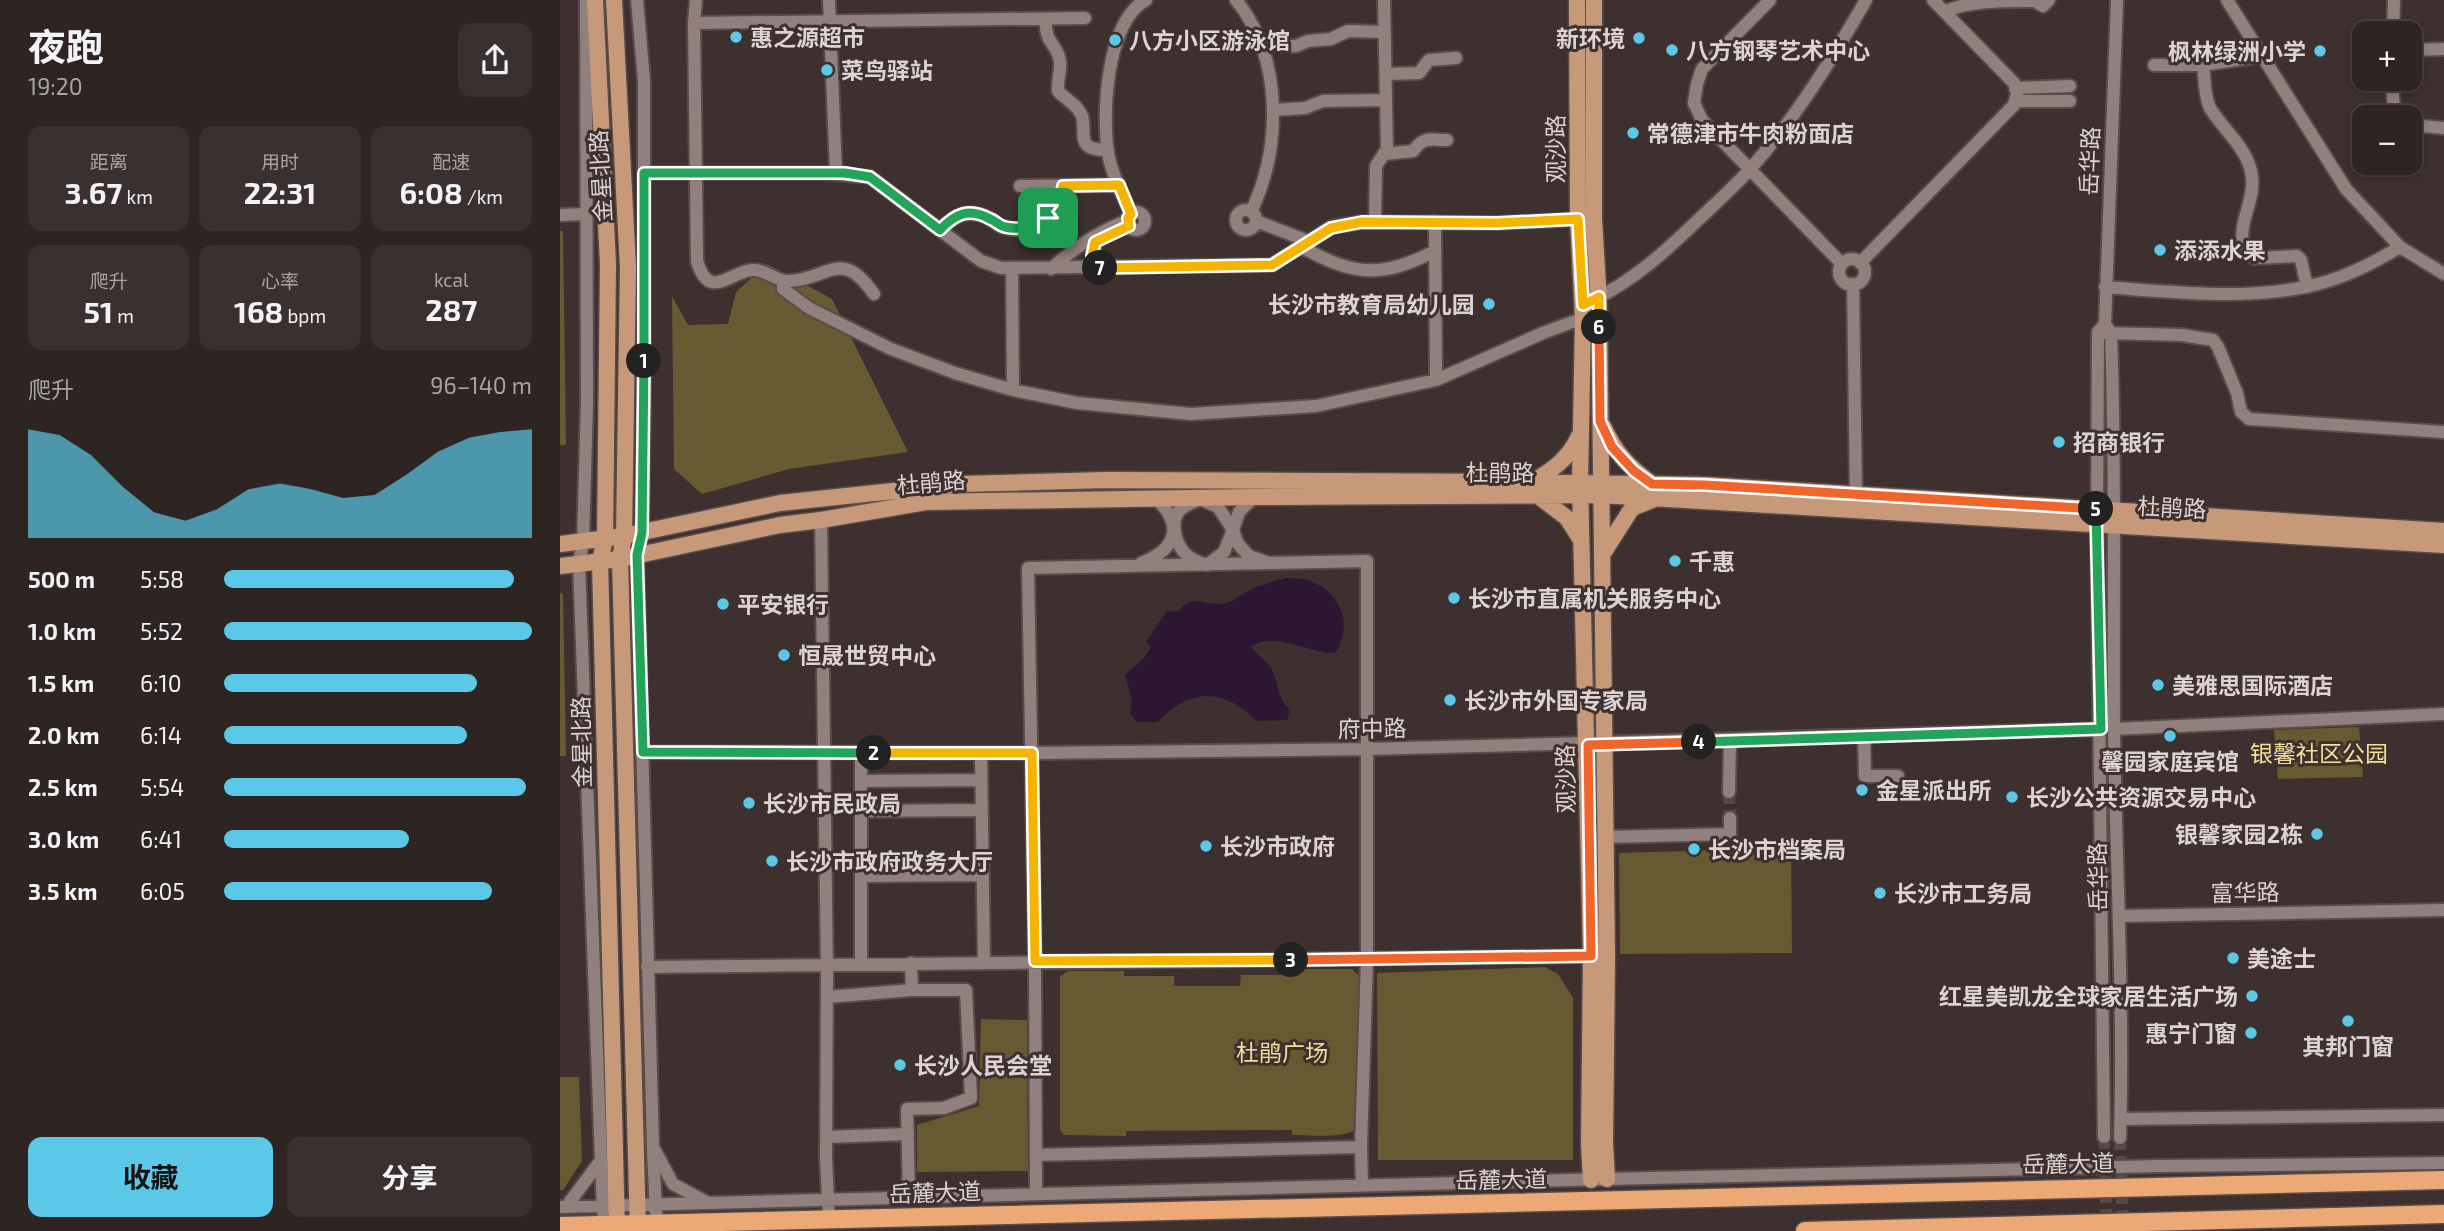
<!DOCTYPE html>
<html lang="zh">
<meta charset="utf-8">
<style>
:root{--surface:#2e2422;--page:#3a302f;--text:#f1f3f6;--muted:#a7a4a5;--line:#494140;--accent:#5ac8e6}
body{margin:0;font-family:"Exo 2","Noto Sans SC",sans-serif;background:var(--page);color:var(--text);height:100vh;display:flex;flex-direction:column;font-size:26px;white-space:nowrap}
*{box-sizing:border-box;margin:0}
p{font-size:23px;color:var(--muted)}
.icon{flex:none;width:38px;height:38px;fill:none;stroke:currentColor;stroke-width:2;stroke-linecap:round;stroke-linejoin:round}
.map{position:relative;flex:1;overflow:hidden}
.side{display:flex;flex-direction:column;background:var(--surface);width:560px}
.side>*{flex:none}
.controls{position:absolute;left:1792px;top:21px;display:grid;gap:14px}
.controls a{display:grid;place-items:center;width:70px;height:70px;border-radius:14px;background:var(--surface);box-shadow:0 4px 10px #0003,0 0 0 2px var(--line);font-size:35px}
.pin{position:absolute;display:grid;place-items:center;width:60px;height:60px;color:#fff;margin:-30px;border-radius:14px;box-shadow:0 4px 10px #0006}
.km{position:absolute;width:35px;height:35px;margin:-18px;border-radius:50%;background:#222;color:#fff;font-size:19px;line-height:35px;text-align:center}
.round{display:grid;place-items:center;flex:none;width:74px;height:74px;border-radius:14px;background:var(--page)}
.overview{display:flex;align-items:center;justify-content:space-between;height:119px;padding:0 28px}
h1{font-size:38px;font-weight:700;line-height:52px}
.figures{display:grid;grid-template-columns:repeat(3,1fr);gap:10px;height:119px;padding:7px 28px}
.figures div{display:grid;align-content:center;border-radius:14px;background:var(--page);text-align:center}
.figures b{font-size:30px;font-weight:700}
.figures small{font-size:19px;font-weight:400}
.figures p{font-size:19px}
.chart{height:196px;padding:14px 28px}
.chart p{display:flex;justify-content:space-between}
.chart svg{width:100%;height:126px;margin-top:7px;fill:var(--accent);opacity:.7}
.button{display:flex;gap:14px;margin-top:auto;padding:14px 28px}
.button a{flex:1;height:80px;border-radius:14px;background:var(--accent);color:#111;font-size:28px;font-weight:700;line-height:80px;text-align:center}
.button a+a{background:var(--page);color:var(--text)}
ul{padding:0 28px;list-style:none;font-size:23px}
li{display:grid;grid-template-columns:112px 84px 1fr;align-items:center;height:52px}
li i{height:18px;border-radius:9px;background:var(--accent)}
main{display:flex;flex:1;min-height:0}
.map>svg:first-child{display:block}
.green{fill:#675930}
.forest{fill:#685b31}
.water{fill:#2d1634}
.lines{fill:none;stroke-linecap:round;stroke-linejoin:round}
.minor-tunnel{stroke:#564847;stroke-width:12;stroke-dasharray:12 6;stroke-linecap:butt}
.minor-casing{stroke:#584c4b;stroke-width:16}
.major-casing{stroke:#584c4b;stroke-width:19}
.highway-casing{stroke:#584c4b;stroke-width:21}
.minor{stroke:#91807e;stroke-width:12}
.major{stroke:#c89979;stroke-width:16}
.highway{stroke:#eca975;stroke-width:18}
.split-1-casing{stroke:#fff;stroke-width:14}
.split-2-casing{stroke:#fff;stroke-width:14}
.split-3-casing{stroke:#fff;stroke-width:14}
.split-4-casing{stroke:#fff;stroke-width:14}
.split-5-casing{stroke:#fff;stroke-width:14}
.split-6-casing{stroke:#fff;stroke-width:14}
.split-7-casing{stroke:#fff;stroke-width:14}
.split-8-casing{stroke:#fff;stroke-width:14}
.split-1{stroke:#22a559;stroke-width:9}
.split-2{stroke:#22a559;stroke-width:9}
.split-3{stroke:#f5b400;stroke-width:9}
.split-4{stroke:#f0652b;stroke-width:9}
.split-5{stroke:#22a559;stroke-width:9}
.split-6{stroke:#f0652b;stroke-width:9}
.split-7{stroke:#f5b400;stroke-width:9}
.split-8{stroke:#f5b400;stroke-width:9}
.poi-dot{fill:#5ac8e6;stroke:#3e302e;stroke-width:2.5}
.labels{text-anchor:middle;dominant-baseline:central;stroke-width:6;stroke-linejoin:round;paint-order:stroke}
.poi-label{font-size:23px;font-weight:bold;fill:#dcd3d2;stroke:#3e302e;text-anchor:start}
.street-label{font-size:23px;fill:#dcd3d2;stroke:#3e302e}
.park-label{font-size:23px;fill:#f5de98;stroke:#3e302e}
</style>
<main>
<section class="side">
<div class="overview"><div><h1>夜跑</h1><p>19:20</p></div><a class="round"><svg class="icon" aria-label="share" viewBox="0 0 24 24"><path d="M12 15V3M7 8l5-5 5 5M5 13v7h14v-7"/></svg></a></div>
<div class="figures">
<div><p>距离</p><b>3.67<small> km</small></b></div>
<div><p>用时</p><b>22:31</b></div>
<div><p>配速</p><b>6:08<small> /km</small></b></div>
</div>
<div class="figures">
<div><p>爬升</p><b>51<small> m</small></b></div>
<div><p>心率</p><b>168<small> bpm</small></b></div>
<div><p>kcal</p><b>287</b></div>
</div>
<div class="chart"><p><span>爬升</span>96–140 m</p>
<svg viewBox="0 0 160 44" preserveAspectRatio="none"><path d="M0 44V6L10 8L20 15L30 26L40 35L50 38L60 34L70 27L80 25L90 27L100 30L110 29L120 22L130 14L140 9L150 7L160 6V44z"/></svg>
</div>
<ul>
<li><b>500 m</b>5:58<i style="width:94%"></i></li>
<li><b>1.0 km</b>5:52<i style="width:100%"></i></li>
<li><b>1.5 km</b>6:10<i style="width:82%"></i></li>
<li><b>2.0 km</b>6:14<i style="width:79%"></i></li>
<li><b>2.5 km</b>5:54<i style="width:98%"></i></li>
<li><b>3.0 km</b>6:41<i style="width:60%"></i></li>
<li><b>3.5 km</b>6:05<i style="width:87%"></i></li>
</ul>
<div class="button"><a>收藏</a><a>分享</a></div>
</section>
<div class="map">
<svg width="1884" height="1231" viewBox="0 0 1884 1231">
<rect width="100%" height="100%" fill="#3e302e"/>
<path class="green" d="M1799 727 1803 777 1718 779 1714 730Z
M1231 848 1232 953 1060 954 1059 853Z
M985 967 998 974 1013 998V1160H818L817 973Z
M731 969H792L799 976 801 1125C790 1140 750 1135 732 1135V1130L566 1131V1136L504 1135 500 1130V977L508 971H564V976H614V986H680L681 975H730Z
M421 1019 467 1020 468 1171 357 1172V1125L419 1106Z
M0 1077H19L22 1161 3 1190H0Z"/>
<path class="forest" d="M0 231H3L6 445H0Z
M207 264 272 299 348 452 229 469 142 494 114 469 112 296 128 325 168 324 176 292Z
M0 593 3 594 6 756H0Z"/>
<path class="water" d="M728 578C735 579 743 578 750 581 781 592 794 626 775 653 747 654 720 631 691 646 696 655 706 659 711 668 719 682 716 697 730 710L727 720 696 721C664 687 629 688 598 722H577L570 714 572 700 565 675 584 658 591 647 586 642 606 612 619 611C632 594 642 604 660 604 672 603 680 595 690 590 702 584 714 581 728 578Z"/>
<g class="lines">
<path class="minor-tunnel" d="M1169 792 1170 818
M1544 1137 1547 1231
M1560 1138 1563 1231"/>
<defs>
<path id="minor" d="M77 0 84 81V402L82 533 77 555 93 1147 113 1184 148 1203
M136 0 134 23 137 261C149 303 172 270 193 270 206 269 216 282 229 281 269 279 281 247 314 294
M269 0 276 173
M676 0C723 58 722 147 691 212
M1210 0 1142 69 1137 84 1134 103 1142 120 1282 264
M1477 0 1478 3 1483 6 1489 0
M1557 0 1545 324 1551 333C1556 465 1553 597 1554 730 1556 866 1564 1002 1560 1138
M1667 0 1786 189 1840 247 1884 274
M1385 12C1407 0 1448 1 1476 1
M486 19C484 45 498 43 500 62 501 71 497 81 498 91 505 99 518 105 522 116 527 135 514 150 548 150
M134 23 525 18
M1833 33 1834 0
M717 46H736L748 41 771 39 788 31 825 32
M1850 50 1884 49
M1594 65H1643L1702 56
M1643 65C1645 78 1644 96 1650 108 1664 131 1689 149 1692 177 1696 207 1666 237 1695 258L1737 256 1741 260 1747 287
M826 74 859 73 869 60 896 58
M1832 79 1834 113 1837 117
M1455 88 1510 86
M1455 101H1510
M713 110 745 108 763 101 826 100
M1850 125 1884 128
M824 154 853 151C864 136 870 140 887 140
M84 173H263L310 177 421 261 441 268 712 265 771 227 802 222 937 223 1018 219
M460 186 559 185
M676 220a10 10 0 1 1 20 0a10 10 0 1 1-20 0Z
M567 221a9 9 0 1 1 18 0a9 9 0 1 1-18 0Z
M571 213C563 196 553 177 549 158 541 118 546 21 586 0
M0 215 26 214
M696 221 748 241
M815 222 816 166 827 149 824 0
M875 222 876 380
M380 230C395 214 408 208 429 218 434 221 438 226 443 227 472 237 501 214 503 186
M740 246C793 276 821 279 875 251
M1279 272a13 13 0 1 1 26 0a13 13 0 1 1-26 0Z
M1300 263 1454 105 1457 93 1454 83 1373 0
M536 268C533 259 532 252 535 242L545 236
M452 269 453 390
M491 269C514 247 538 232 568 220
M223 281V289L249 308 331 349 395 373 453 390 517 403 631 414 756 406 876 380 983 333 1023 318
M1293 284 1296 494
M1545 287C1609 292 1682 300 1745 287 1780 280 1810 265 1840 247
M1033 300C1073 281 1106 251 1138 220 1156 203 1175 186 1192 167 1237 116 1272 59 1306 0
M1545 333 1622 335 1653 340 1658 347 1677 393 1681 412 1689 419 1884 432
M694 497 679 512 673 530 678 544 689 556 709 563 807 561V959L801 1147 802 1185
M640 499 658 507 673 530 664 552 647 565C638 562 629 559 623 551 615 541 610 520 620 510 625 505 634 502 640 499Z
M261 520 267 972 266 1158 269 1219
M581 563C616 550 625 525 596 499
M1554 729 1884 714
M1304 736 1305 776H1338
M83 752 472 753 807 749 1541 729
M301 753V964
M421 753 424 962
M301 781 420 780
M1169 792 1170 741
M301 811 421 810
M1046 837 1170 834V818
M302 876 423 875
M1559 916 1884 910
M351 963 352 990
M87 967 1031 956
M267 997 352 990H406L411 1098 384 1108 347 1109 349 1197
M1561 1119 1884 1115
M266 1137 348 1134
M1544 1137 1537 526 1538 332 1545 324
M93 1151 97 1231
M476 1155 801 1147
M41 1160 43 1212
M476 1193 475 961 468 568 709 563
M0 1207 1047 1179 1600 1166 1884 1163
M6 1207 41 1160 19 564 23 542 27 402 26 0"/>
<path id="major" d="M35 0 48 264 45 539 40 561 57 1231
M54 0 68 267 64 536 60 559 78 1231
M1017 0 1018 219 1023 318 1020 483 1031 956 1029 1144 1031 1180
M1034 0V219L1039 304 1047 956 1045 1144 1047 1179
M1043 426C1055 453 1069 467 1092 484
M974 481C994 469 1009 458 1019 436
M977 495 1007 518 1021 540
M0 544 64 536 220 503 400 484 546 480 947 482 1145 485 1884 531
M1042 555 1072 508 1092 500
M0 566 60 559 220 525 261 520 366 502 694 497 1041 495 1884 545"/>
<path id="highway" d="M0 1226 1884 1180
M1245 1231 1884 1214"/>
</defs>
<use href="#minor" class="minor-casing"/>
<use href="#major" class="major-casing"/>
<use href="#highway" class="highway-casing"/>
<use href="#minor" class="minor"/>
<use href="#major" class="major"/>
<use href="#highway" class="highway"/>
</g>
<g class="lines">
<defs>
<path id="split-1" d="M84 361V173H285L310 177 380 230C395 214 409 207 430 219 436 221 439 226 445 227 462 231 474 225 488 218"/>
<path id="split-2" d="M84 361 82 533 77 555 83 752 314 753"/>
<path id="split-3" d="M314 753H472L475 961 731 960"/>
<path id="split-4" d="M731 960 1031 956 1028 745 1139 742"/>
<path id="split-5" d="M1139 742 1541 729 1536 509"/>
<path id="split-6" d="M1039 327 1040 421 1052 447 1074 471 1092 484 1145 485 1536 509"/>
<path id="split-7" d="M540 268 712 265 771 228 802 222 937 223 1018 219 1023 305 1039 297V327"/>
<path id="split-8" d="M488 218 498 207 503 186 559 185 571 214 568 218 569 226 535 242 532 256 536 268H540"/>
</defs>
<use href="#split-1" class="split-1-casing"/>
<use href="#split-2" class="split-2-casing"/>
<use href="#split-3" class="split-3-casing"/>
<use href="#split-4" class="split-4-casing"/>
<use href="#split-5" class="split-5-casing"/>
<use href="#split-6" class="split-6-casing"/>
<use href="#split-7" class="split-7-casing"/>
<use href="#split-8" class="split-8-casing"/>
<use href="#split-1" class="split-1"/>
<use href="#split-2" class="split-2"/>
<use href="#split-3" class="split-3"/>
<use href="#split-4" class="split-4"/>
<use href="#split-5" class="split-5"/>
<use href="#split-6" class="split-6"/>
<use href="#split-7" class="split-7"/>
<use href="#split-8" class="split-8"/>
</g>
<g class="poi-dot">
<circle cx="176" cy="37" r="7"/>
<circle cx="1079" cy="38" r="7"/>
<circle cx="555" cy="40" r="7"/>
<circle cx="1112" cy="50" r="7"/>
<circle cx="1760" cy="51" r="7"/>
<circle cx="267" cy="70" r="7"/>
<circle cx="1073" cy="133" r="7"/>
<circle cx="1600" cy="250" r="7"/>
<circle cx="929" cy="304" r="7"/>
<circle cx="1499" cy="442" r="7"/>
<circle cx="1115" cy="561" r="7"/>
<circle cx="894" cy="598" r="7"/>
<circle cx="163" cy="604" r="7"/>
<circle cx="224" cy="655" r="7"/>
<circle cx="1598" cy="685" r="7"/>
<circle cx="890" cy="700" r="7"/>
<circle cx="1610" cy="736" r="7"/>
<circle cx="1302" cy="790" r="7"/>
<circle cx="1452" cy="797" r="7"/>
<circle cx="189" cy="803" r="7"/>
<circle cx="1757" cy="834" r="7"/>
<circle cx="646" cy="846" r="7"/>
<circle cx="1134" cy="849" r="7"/>
<circle cx="212" cy="861" r="7"/>
<circle cx="1320" cy="893" r="7"/>
<circle cx="1673" cy="958" r="7"/>
<circle cx="1692" cy="996" r="7"/>
<circle cx="1788" cy="1021" r="7"/>
<circle cx="1691" cy="1033" r="7"/>
<circle cx="340" cy="1065" r="7"/>
</g>
<g class="labels">
<g class="poi-label">
<text x="190" y="37">惠之源超市</text>
<text x="1065" y="38" text-anchor="end">新环境</text>
<text x="569" y="40">八方小区游泳馆</text>
<text x="1126" y="50">八方钢琴艺术中心</text>
<text x="1746" y="51" text-anchor="end">枫林绿洲小学</text>
<text x="281" y="70">菜鸟驿站</text>
<text x="1087" y="133">常德津市牛肉粉面店</text>
<text x="1614" y="250">添添水果</text>
<text x="915" y="304" text-anchor="end">长沙市教育局幼儿园</text>
<text x="1513" y="442">招商银行</text>
<text x="1129" y="561">千惠</text>
<text x="908" y="598">长沙市直属机关服务中心</text>
<text x="177" y="604">平安银行</text>
<text x="238" y="655">恒晟世贸中心</text>
<text x="1612" y="685">美雅思国际酒店</text>
<text x="904" y="700">长沙市外国专家局</text>
<text x="1610" y="761" text-anchor="middle">馨园家庭宾馆</text>
<text x="1316" y="790">金星派出所</text>
<text x="1466" y="797">长沙公共资源交易中心</text>
<text x="203" y="803">长沙市民政局</text>
<text x="1743" y="834" text-anchor="end">银馨家园2栋</text>
<text x="660" y="846">长沙市政府</text>
<text x="1148" y="849">长沙市档案局</text>
<text x="226" y="861">长沙市政府政务大厅</text>
<text x="1334" y="893">长沙市工务局</text>
<text x="1687" y="958">美途士</text>
<text x="1678" y="996" text-anchor="end">红星美凯龙全球家居生活广场</text>
<text x="1677" y="1033" text-anchor="end">惠宁门窗</text>
<text x="1788" y="1046" text-anchor="middle">其邦门窗</text>
<text x="354" y="1065">长沙人民会堂</text>
</g>
<g class="street-label">
<text transform="translate(995 149) rotate(-90)">观沙路</text>
<text transform="translate(1529 161) rotate(-88)">岳华路</text>
<text transform="translate(40 176) rotate(-93)">金星北路</text>
<text x="940" y="472">杜鹃路</text>
<text transform="translate(371 482) rotate(-5)">杜鹃路</text>
<text transform="translate(1612 507) rotate(3)">杜鹃路</text>
<text transform="translate(812 728) rotate(-1)">府中路</text>
<text transform="translate(21 742) rotate(-91)">金星北路</text>
<text transform="translate(1005 779) rotate(-91)">观沙路</text>
<text transform="translate(1537 877) rotate(-91)">岳华路</text>
<text transform="translate(1685 892) rotate(-1)">富华路</text>
<text transform="translate(1508 1163) rotate(-1)">岳麓大道</text>
<text transform="translate(941 1179) rotate(-1)">岳麓大道</text>
<text transform="translate(375 1192) rotate(-2)">岳麓大道</text>
</g>
<g class="park-label">
<text x="1759" y="753">银馨社区公园</text>
<text x="722" y="1052">杜鹃广场</text>
</g>
</g>
</svg>
<div class="controls">
<a>+</a>
<a>−</a>
</div>
<div class="pin" style="left:488px;top:218px;background:#1e9e55"><svg class="icon" aria-label="arrive" viewBox="0 0 24 24"><path d="M6 21V4h12l-3 4 3 4H6"/></svg></div>
<b class="km" style="left:84px;top:361px">1</b>
<b class="km" style="left:314px;top:753px">2</b>
<b class="km" style="left:731px;top:960px">3</b>
<b class="km" style="left:1139px;top:742px">4</b>
<b class="km" style="left:1536px;top:509px">5</b>
<b class="km" style="left:1039px;top:327px">6</b>
<b class="km" style="left:540px;top:268px">7</b>
</div>
</main>
